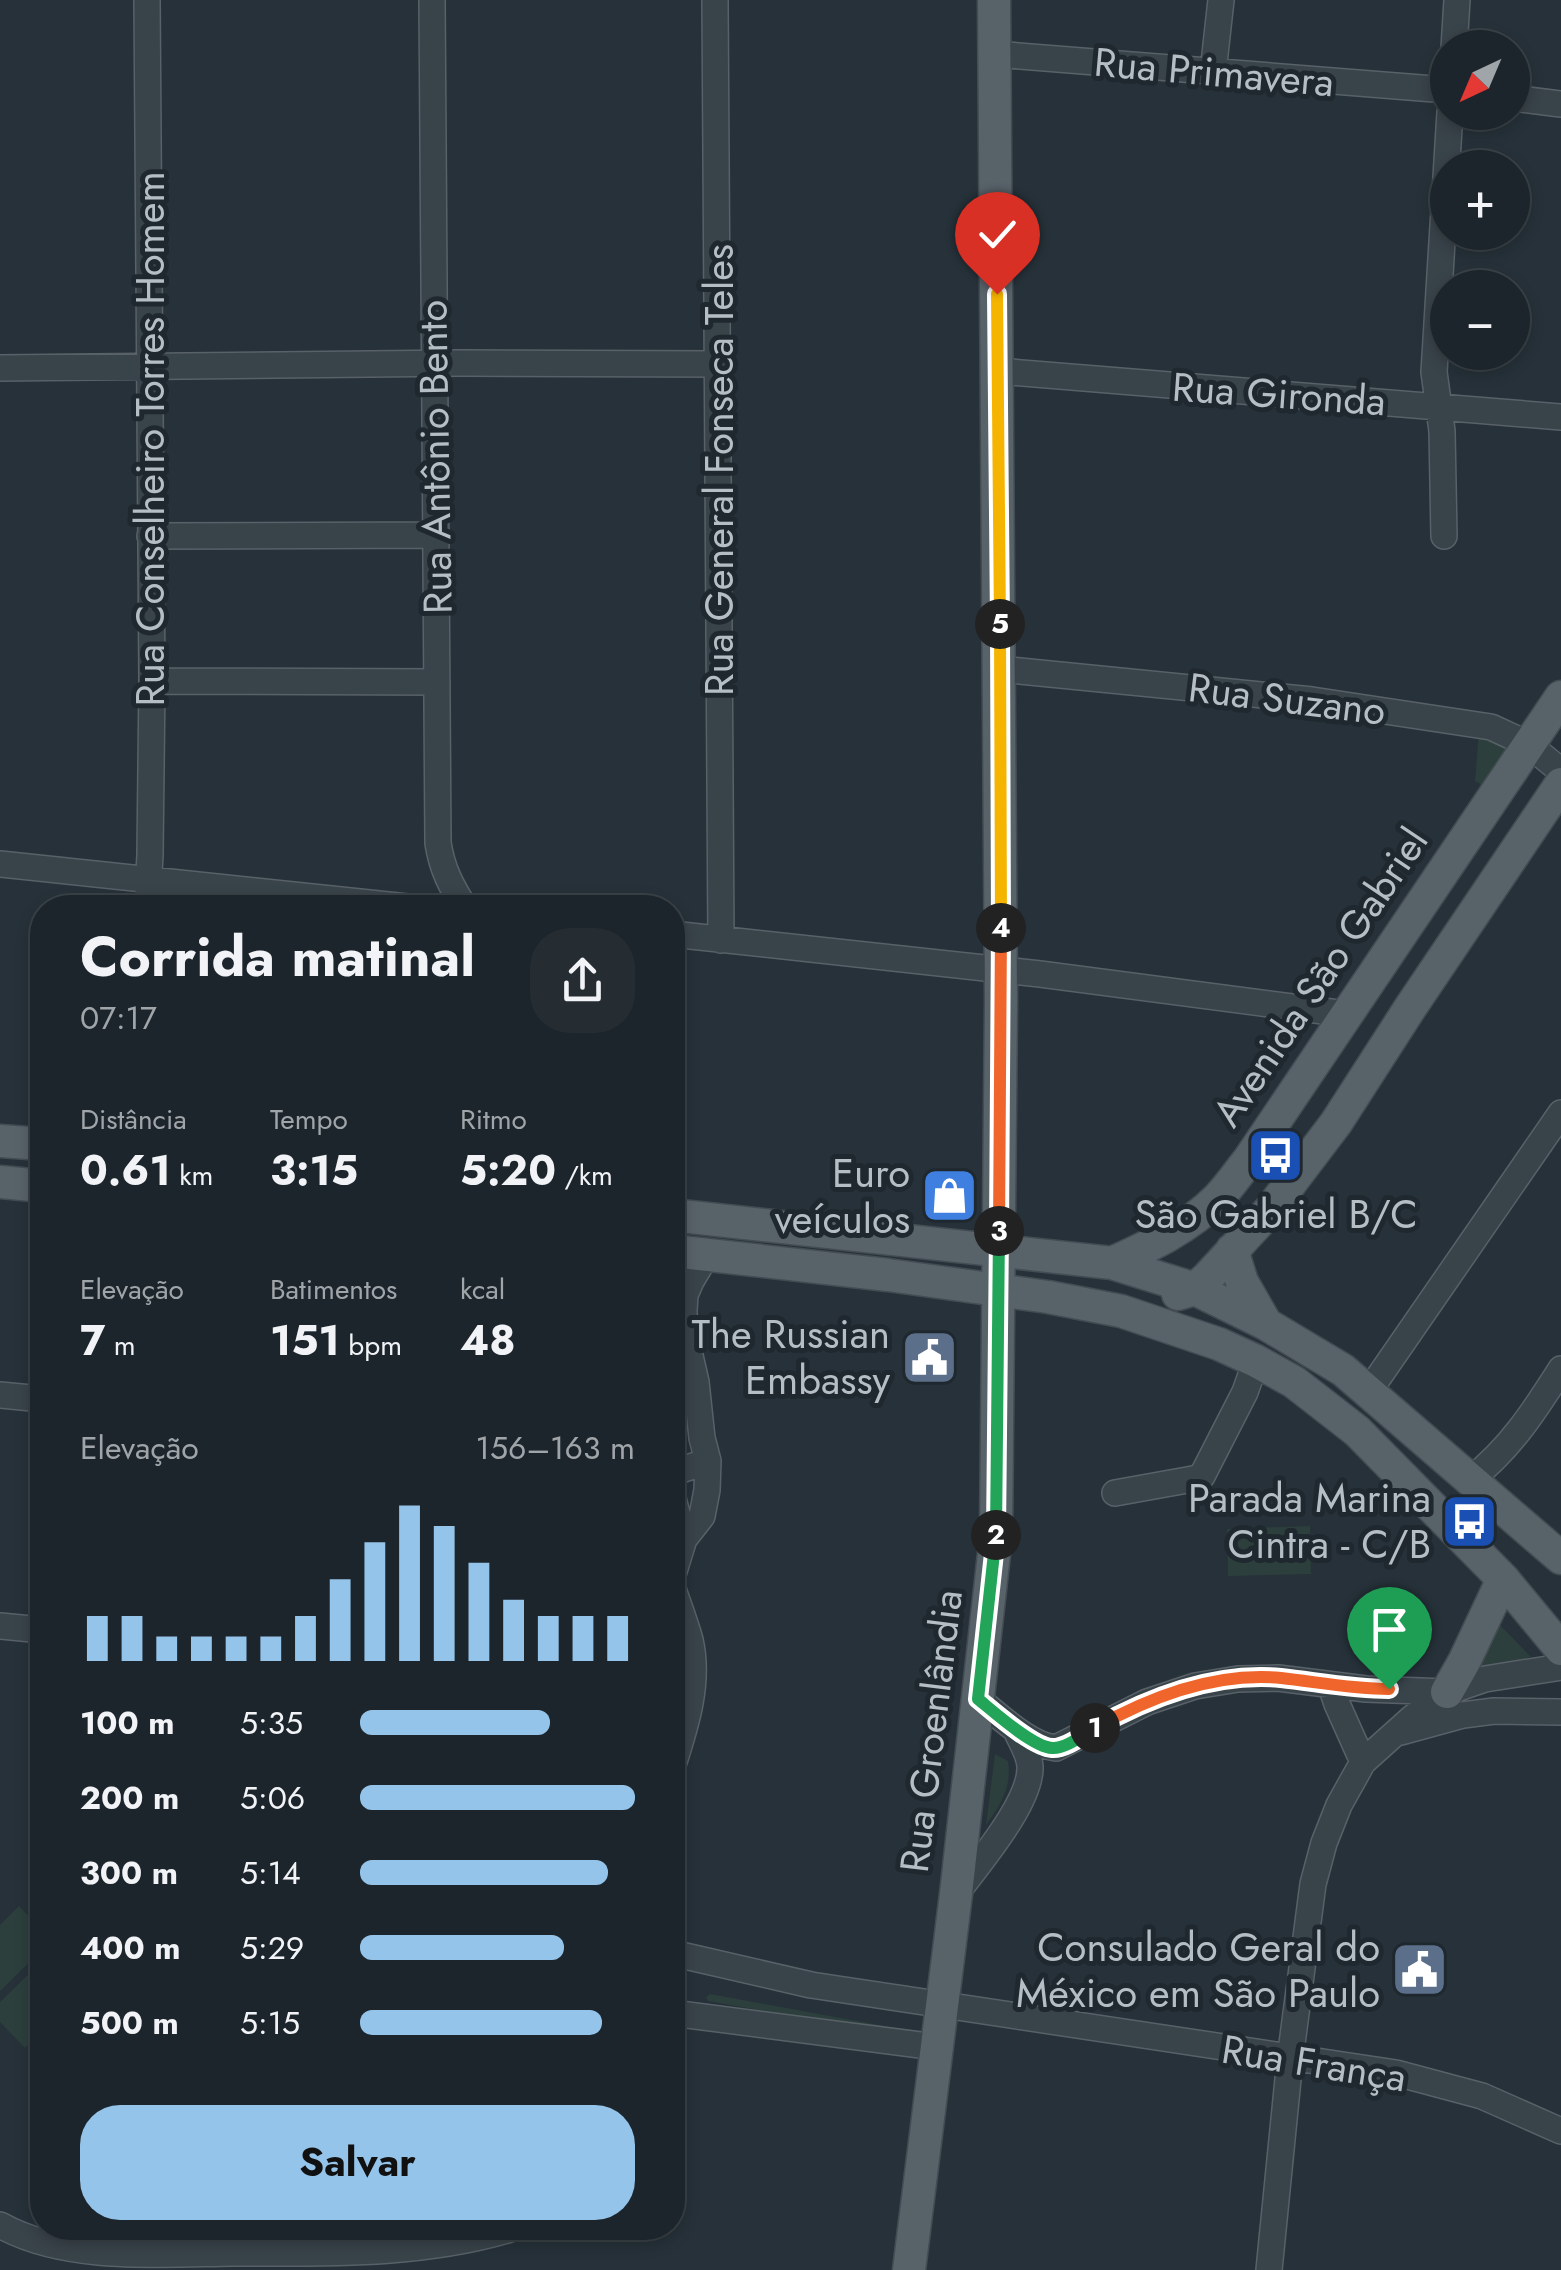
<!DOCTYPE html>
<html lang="pt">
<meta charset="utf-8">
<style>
:root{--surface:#1c252b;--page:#252d33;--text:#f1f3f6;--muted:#a0a5a9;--line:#3a4247;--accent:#95c4ea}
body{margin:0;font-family:Jost,sans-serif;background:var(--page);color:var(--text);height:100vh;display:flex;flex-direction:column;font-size:38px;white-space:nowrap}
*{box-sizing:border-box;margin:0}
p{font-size:32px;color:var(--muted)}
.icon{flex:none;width:55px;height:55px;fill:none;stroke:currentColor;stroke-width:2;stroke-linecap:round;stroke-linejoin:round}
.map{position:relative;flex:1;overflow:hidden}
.sheet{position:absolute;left:30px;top:895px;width:655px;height:1345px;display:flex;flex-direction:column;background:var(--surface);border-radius:40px;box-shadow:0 5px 15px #0003,0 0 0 2px var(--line)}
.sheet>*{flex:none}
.needle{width:65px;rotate:224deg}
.fabs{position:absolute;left:1430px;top:30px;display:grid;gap:20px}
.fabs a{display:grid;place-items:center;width:100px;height:100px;border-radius:50%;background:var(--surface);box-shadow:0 5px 15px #0003,0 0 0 2px var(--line);font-size:50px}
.pin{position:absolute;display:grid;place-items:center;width:85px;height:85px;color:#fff;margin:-102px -42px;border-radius:50% 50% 50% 0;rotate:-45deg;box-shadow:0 0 10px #0007}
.pin .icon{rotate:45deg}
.km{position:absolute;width:50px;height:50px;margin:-25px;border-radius:50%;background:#222;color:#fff;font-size:28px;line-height:50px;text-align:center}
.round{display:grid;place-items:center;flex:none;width:105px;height:105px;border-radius:40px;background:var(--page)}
.overview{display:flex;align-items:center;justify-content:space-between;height:170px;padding:0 50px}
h1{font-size:55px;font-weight:700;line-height:75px}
.figures{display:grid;grid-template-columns:repeat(3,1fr);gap:15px;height:170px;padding:10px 50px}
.figures div{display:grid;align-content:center}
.figures b{font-size:42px;font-weight:700}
.figures small{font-size:28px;font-weight:400}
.figures p{font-size:28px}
.chart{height:280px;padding:20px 50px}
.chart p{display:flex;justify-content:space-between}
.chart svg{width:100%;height:180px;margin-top:10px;stroke:var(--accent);stroke-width:6}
.button{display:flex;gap:20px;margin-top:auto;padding:20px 50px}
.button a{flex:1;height:115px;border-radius:40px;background:var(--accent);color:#111;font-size:40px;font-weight:700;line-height:115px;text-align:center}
ul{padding:0 50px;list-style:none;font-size:32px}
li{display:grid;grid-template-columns:160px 120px 1fr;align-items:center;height:75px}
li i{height:25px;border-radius:12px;background:var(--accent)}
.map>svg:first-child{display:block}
.green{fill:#2c3f3c}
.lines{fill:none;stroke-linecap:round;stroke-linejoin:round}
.minor-casing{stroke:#586168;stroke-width:28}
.major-casing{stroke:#434c53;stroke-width:35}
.minor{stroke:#39434a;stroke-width:25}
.major{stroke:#586269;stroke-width:32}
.split-1-casing{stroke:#fff;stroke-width:20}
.split-2-casing{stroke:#fff;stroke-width:20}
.split-3-casing{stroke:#fff;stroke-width:20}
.split-4-casing{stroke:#fff;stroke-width:20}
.split-5-casing{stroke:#fff;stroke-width:20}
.split-6-casing{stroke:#fff;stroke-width:20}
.split-1{stroke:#f0652b;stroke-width:12}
.split-2{stroke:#22a559;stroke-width:12}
.split-3{stroke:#22a559;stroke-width:12}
.split-4{stroke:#f0652b;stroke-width:12}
.split-5{stroke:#f5b400;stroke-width:12}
.split-6{stroke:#f5b400;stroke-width:12}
.labels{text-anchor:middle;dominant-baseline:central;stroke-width:10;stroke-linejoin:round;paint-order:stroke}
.street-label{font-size:40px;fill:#b5bec5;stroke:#1f282f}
.poi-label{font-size:40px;fill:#b5bec5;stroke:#1f282f;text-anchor:end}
</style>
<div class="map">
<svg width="1561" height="2270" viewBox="0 0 1561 2270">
<rect width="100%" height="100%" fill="#263139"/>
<path class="green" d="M1479 731 1522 747 1492 791 1475 781Z
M1310 1526 1311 1574 1228 1576 1227 1529Z
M1497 1622 1531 1657 1475 1671Z
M995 1754 1008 1761C1012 1788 1001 1804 986 1825Z
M19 1906 42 1930V1950L0 1991V1925Z
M42 1961V2031L25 2048 0 2022V2002Z
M710 1994 917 2032H918L917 2038 708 2001 706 1997Z"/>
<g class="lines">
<defs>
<path id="minor" d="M147 0 152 681 150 855 147 908
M432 0 438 843C442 869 451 886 465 908
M715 0 721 940
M1454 48 1457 0
M995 54 1434 89
M1213 72 1221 0
M1512 98 1561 104
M0 368 462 363 719 364
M998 371 1561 417
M150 536 436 535
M1444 536 1442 431 1434 372 1450 112
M1000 669 1312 700 1491 727 1528 744 1561 771
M152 681 437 682
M0 864 417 908
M672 934 1040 974 1346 1014
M1369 1391 1561 1113
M0 1395 42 1399
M672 1473 708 1461
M1471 1479C1510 1449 1535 1410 1561 1369
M1115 1493 1193 1479 1202 1476 1245 1392 1256 1361
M672 1495 684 1539
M672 1578 684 1539 702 1516 707 1490 708 1461 702 1438 696 1382 685 1334 684 1311 685 1295 691 1281 707 1254
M672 1586C678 1604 685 1622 690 1640 700 1683 685 1728 672 1768
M0 1626 42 1630
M1331 1686 1337 1704 1363 1762
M978 1699C998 1715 1030 1746 1056 1748L1147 1702 1195 1686 1238 1679 1278 1678 1366 1689 1447 1692
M1401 1732 1463 1715 1494 1711 1561 1712
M956 1894C977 1865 1032 1802 1030 1766 1029 1753 1021 1742 1016 1730
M672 1953 811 1985 1396 2073 1482 2096 1561 2131
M672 2013 936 2047
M0 2225C66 2262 160 2254 233 2253 326 2253 424 2256 514 2228
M1269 2270 1290 2059 1313 1884 1324 1843 1339 1805 1363 1762 1412 1718 1447 1692 1485 1679 1561 1667"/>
<path id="major" d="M0 1141 42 1144
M0 1182 42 1186
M672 1215 1112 1263 1195 1289 1266 1324 1343 1370 1561 1558
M1232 1250 1242 1282 1266 1324
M672 1251 888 1275 1048 1297 1121 1311 1219 1344 1256 1361 1294 1382 1357 1431 1503 1579 1561 1649
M1112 1263C1150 1246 1188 1228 1218 1198 1229 1187 1238 1173 1248 1161L1561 697
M1178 1294 1195 1289 1208 1277 1270 1210 1336 1123 1410 1008 1561 784
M1447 1692 1464 1662 1503 1579
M909 2270 956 1894 996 1536 1001 1001 994 0"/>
</defs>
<use href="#minor" class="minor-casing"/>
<use href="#major" class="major-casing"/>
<use href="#minor" class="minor"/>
<use href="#major" class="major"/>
</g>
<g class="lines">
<defs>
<path id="split-1" d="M1095 1728C1150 1697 1217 1672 1281 1678 1317 1682 1352 1689 1389 1689"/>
<path id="split-2" d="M996 1535 978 1699C994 1712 1033 1747 1052 1748 1066 1749 1084 1734 1095 1728"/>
<path id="split-3" d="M996 1535 999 1231"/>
<path id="split-4" d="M999 1231 1001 928"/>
<path id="split-5" d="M1000 624 1001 928"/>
<path id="split-6" d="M997 294 1000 624"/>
</defs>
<use href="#split-1" class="split-1-casing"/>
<use href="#split-2" class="split-2-casing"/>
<use href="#split-3" class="split-3-casing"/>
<use href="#split-4" class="split-4-casing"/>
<use href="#split-5" class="split-5-casing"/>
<use href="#split-6" class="split-6-casing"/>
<use href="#split-1" class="split-1"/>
<use href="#split-2" class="split-2"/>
<use href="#split-3" class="split-3"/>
<use href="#split-4" class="split-4"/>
<use href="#split-5" class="split-5"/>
<use href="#split-6" class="split-6"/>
</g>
<defs>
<symbol id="bus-square" viewBox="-11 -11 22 22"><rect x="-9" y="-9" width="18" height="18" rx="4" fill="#1a4fb4" stroke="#1f282f"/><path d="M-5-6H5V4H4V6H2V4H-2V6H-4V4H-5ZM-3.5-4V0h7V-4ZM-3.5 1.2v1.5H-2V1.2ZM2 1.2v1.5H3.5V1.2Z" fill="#fff"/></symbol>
<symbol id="shop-square" viewBox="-11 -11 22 22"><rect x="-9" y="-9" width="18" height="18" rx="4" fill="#3f7fe0" stroke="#1f282f"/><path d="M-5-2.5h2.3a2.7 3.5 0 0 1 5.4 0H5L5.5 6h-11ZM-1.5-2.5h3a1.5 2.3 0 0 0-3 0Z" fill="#fff"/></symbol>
<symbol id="civic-square" viewBox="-11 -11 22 22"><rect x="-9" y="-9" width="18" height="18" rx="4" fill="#5c6f8a" stroke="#1f282f"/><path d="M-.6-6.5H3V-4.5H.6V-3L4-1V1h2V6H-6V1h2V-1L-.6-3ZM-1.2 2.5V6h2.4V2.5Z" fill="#fff"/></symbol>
</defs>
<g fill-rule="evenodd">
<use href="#bus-square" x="1244" y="1124" width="63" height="63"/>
<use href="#shop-square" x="918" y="1164" width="63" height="63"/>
<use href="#civic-square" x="898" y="1326" width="63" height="63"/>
<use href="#bus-square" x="1438" y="1490" width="63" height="63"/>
<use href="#civic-square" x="1388" y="1938" width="63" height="63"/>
</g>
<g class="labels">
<g class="street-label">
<text transform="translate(1214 72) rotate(5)">Rua Primavera</text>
<text transform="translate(1279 394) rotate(4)">Rua Gironda</text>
<text transform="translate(150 439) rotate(-90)">Rua Conselheiro Torres Homem</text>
<text transform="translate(435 457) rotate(-91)">Rua Antônio Bento</text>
<text transform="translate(719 470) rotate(-90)">Rua General Fonseca Teles</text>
<text transform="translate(1287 699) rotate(7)">Rua Suzano</text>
<text transform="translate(1320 977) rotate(-56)">Avenida São Gabriel</text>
<text transform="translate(931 1731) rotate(-83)">Rua Groenlândia</text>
<text transform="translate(1314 2063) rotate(9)">Rua França</text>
</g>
<g class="poi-label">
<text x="910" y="1173">Euro<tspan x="910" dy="46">veículos</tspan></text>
<text x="1276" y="1214" text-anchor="middle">São Gabriel B/C</text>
<text x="890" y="1334">The Russian<tspan x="890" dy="46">Embassy</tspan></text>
<text x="1431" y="1498">Parada Marina<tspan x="1431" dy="46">Cintra - C/B</tspan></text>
<text x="1380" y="1947">Consulado Geral do<tspan x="1380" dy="46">México em São Paulo</tspan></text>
</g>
</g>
</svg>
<div class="fabs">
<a><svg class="needle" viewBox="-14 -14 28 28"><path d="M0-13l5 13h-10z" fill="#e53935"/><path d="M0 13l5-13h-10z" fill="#a0a5a9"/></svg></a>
<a>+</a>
<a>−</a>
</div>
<div class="pin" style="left:1389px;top:1689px;background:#1e9e55"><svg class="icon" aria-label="arrive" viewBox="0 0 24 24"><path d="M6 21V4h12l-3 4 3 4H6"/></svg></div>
<div class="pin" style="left:997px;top:294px;background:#d93025"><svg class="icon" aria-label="check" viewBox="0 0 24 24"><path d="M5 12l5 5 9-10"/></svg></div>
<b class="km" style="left:1095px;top:1728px">1</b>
<b class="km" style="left:996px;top:1535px">2</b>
<b class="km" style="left:999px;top:1231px">3</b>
<b class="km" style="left:1001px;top:928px">4</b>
<b class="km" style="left:1000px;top:624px">5</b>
<section class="sheet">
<div class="overview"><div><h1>Corrida matinal</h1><p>07:17</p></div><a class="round"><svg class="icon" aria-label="share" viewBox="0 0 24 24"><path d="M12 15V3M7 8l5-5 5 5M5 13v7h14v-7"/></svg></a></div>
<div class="figures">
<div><p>Distância</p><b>0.61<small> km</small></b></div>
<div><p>Tempo</p><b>3:15</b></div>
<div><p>Ritmo</p><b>5:20<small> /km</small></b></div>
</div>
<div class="figures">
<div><p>Elevação</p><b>7<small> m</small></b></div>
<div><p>Batimentos</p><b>151<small> bpm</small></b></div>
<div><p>kcal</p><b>48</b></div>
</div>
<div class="chart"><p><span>Elevação</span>156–163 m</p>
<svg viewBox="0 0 160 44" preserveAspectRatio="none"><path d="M5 44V33M15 44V33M25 44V38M35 44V38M45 44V38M55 44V38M65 44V33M75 44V24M85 44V15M95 44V6M105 44V11M115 44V20M125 44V29M135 44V33M145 44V33M155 44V33"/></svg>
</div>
<ul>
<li><b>100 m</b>5:35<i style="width:69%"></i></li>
<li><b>200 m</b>5:06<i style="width:100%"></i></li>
<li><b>300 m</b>5:14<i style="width:90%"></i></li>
<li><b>400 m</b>5:29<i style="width:74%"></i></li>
<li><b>500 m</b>5:15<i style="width:88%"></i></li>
</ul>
<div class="button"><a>Salvar</a></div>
</section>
</div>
